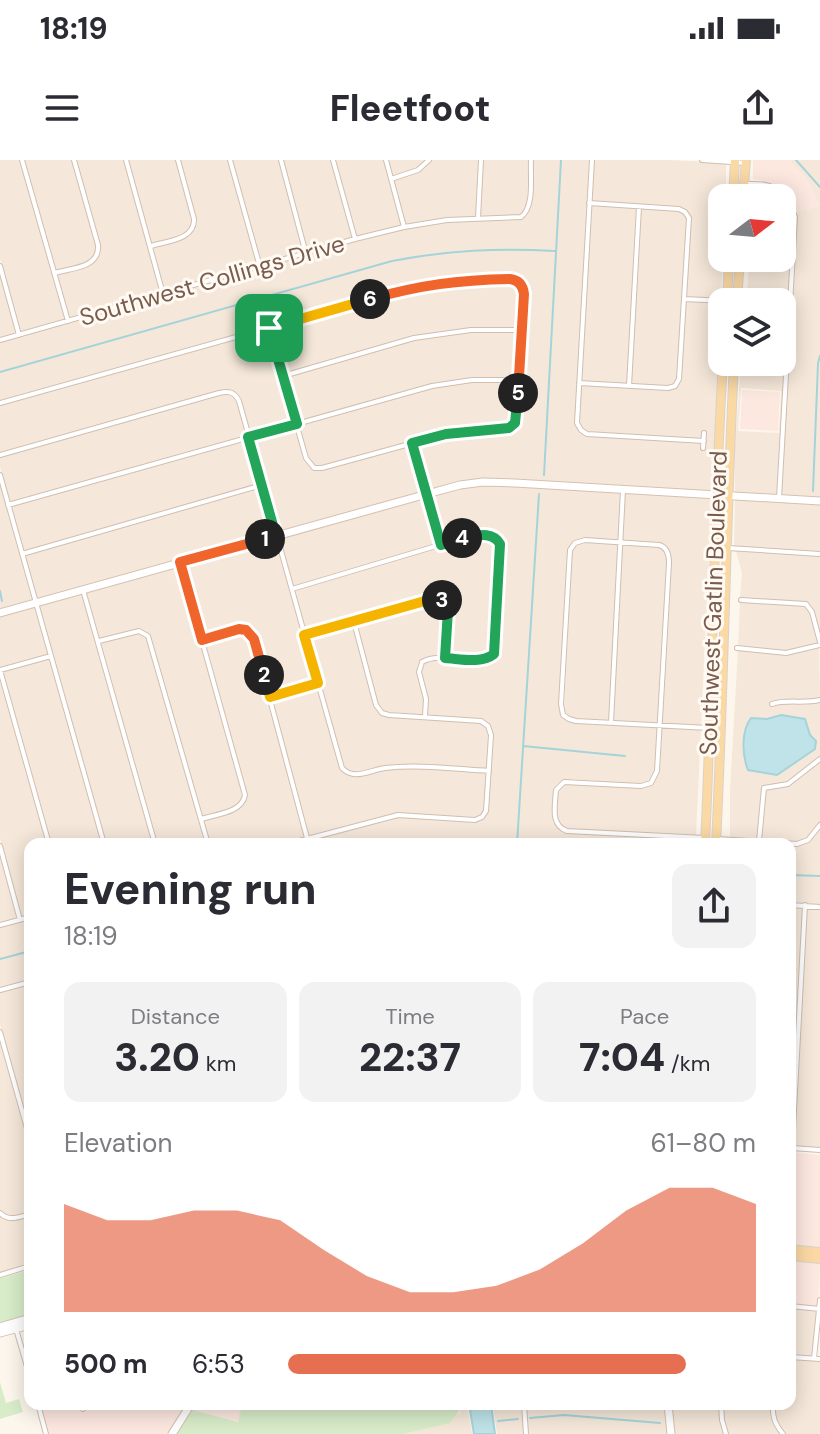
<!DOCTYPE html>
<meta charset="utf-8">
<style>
:root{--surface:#fff;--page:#f2f2f3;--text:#2b2b33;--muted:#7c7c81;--accent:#e76f51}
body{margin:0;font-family:"DM Sans",sans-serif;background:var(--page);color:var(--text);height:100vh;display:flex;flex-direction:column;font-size:30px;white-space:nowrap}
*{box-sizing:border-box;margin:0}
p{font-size:26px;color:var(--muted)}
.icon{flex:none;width:44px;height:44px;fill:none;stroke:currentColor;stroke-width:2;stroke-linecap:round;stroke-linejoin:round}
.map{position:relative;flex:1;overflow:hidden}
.sheet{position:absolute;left:24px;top:678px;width:772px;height:572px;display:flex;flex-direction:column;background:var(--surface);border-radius:16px;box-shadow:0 4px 20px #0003}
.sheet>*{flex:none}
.needle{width:52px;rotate:74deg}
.fabs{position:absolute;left:708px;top:24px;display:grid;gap:16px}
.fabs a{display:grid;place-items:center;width:88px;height:88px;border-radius:16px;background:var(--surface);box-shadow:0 4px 20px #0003;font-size:40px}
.pin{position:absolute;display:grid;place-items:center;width:68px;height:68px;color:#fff;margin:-34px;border-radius:16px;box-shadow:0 4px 12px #0006}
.km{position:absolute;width:40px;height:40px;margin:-20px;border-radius:50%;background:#222;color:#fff;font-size:22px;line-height:40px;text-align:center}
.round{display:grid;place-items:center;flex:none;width:84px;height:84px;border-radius:16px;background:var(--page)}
.overview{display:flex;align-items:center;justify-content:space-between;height:136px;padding:0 40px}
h1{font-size:44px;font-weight:800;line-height:60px}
.stats{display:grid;grid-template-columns:repeat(3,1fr);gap:12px;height:136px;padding:8px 40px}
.stats div{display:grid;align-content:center;border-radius:16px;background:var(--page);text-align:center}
.stats b{font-size:40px;font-weight:800}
.stats small{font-size:22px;font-weight:400}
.stats p{font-size:22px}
.chart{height:224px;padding:16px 40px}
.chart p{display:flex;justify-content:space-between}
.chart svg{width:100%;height:144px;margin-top:8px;fill:var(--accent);opacity:.7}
ul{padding:0 40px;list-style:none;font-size:26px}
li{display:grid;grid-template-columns:128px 96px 1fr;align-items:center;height:60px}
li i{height:20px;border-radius:10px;background:var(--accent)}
.status{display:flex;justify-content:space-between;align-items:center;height:56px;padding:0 40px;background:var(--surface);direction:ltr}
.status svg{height:22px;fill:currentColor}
header{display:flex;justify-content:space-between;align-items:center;height:104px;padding:0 40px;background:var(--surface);font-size:36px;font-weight:800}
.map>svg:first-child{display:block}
.residential{fill:#f5e8da;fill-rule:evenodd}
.commercial{fill:#fde8e0}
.green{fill:#d8ecc9}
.water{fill:#bfe3e8;stroke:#a5d3da;stroke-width:2}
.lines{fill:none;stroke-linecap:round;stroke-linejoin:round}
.stream{stroke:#a5d3da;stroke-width:2}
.street-casing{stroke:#d1beb0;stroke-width:6}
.secondary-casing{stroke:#d6c0b0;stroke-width:9}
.primary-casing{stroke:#dad1cd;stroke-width:10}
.street{stroke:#fff;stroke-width:4}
.secondary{stroke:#fff;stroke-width:7}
.primary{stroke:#fbd9a5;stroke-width:8}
.split-1-casing{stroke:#fff;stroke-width:16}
.split-2-casing{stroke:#fff;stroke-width:16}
.split-3-casing{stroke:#fff;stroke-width:16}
.split-4-casing{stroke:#fff;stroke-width:16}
.split-5-casing{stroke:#fff;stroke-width:16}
.split-6-casing{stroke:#fff;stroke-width:16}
.split-7-casing{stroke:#fff;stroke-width:16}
.split-1{stroke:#22a559;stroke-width:10}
.split-2{stroke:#f0652b;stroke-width:10}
.split-3{stroke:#f5b400;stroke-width:10}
.split-4{stroke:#22a559;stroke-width:10}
.split-5{stroke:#22a559;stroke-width:10}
.split-6{stroke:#f0652b;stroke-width:10}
.split-7{stroke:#f5b400;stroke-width:10}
.labels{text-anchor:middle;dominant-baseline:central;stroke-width:6;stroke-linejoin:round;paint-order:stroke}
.street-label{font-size:24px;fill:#7a5c4d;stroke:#fffaf3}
</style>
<div class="status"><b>18:19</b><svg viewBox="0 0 49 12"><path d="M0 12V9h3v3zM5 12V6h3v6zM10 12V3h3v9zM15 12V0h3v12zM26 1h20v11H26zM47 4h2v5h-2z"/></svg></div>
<header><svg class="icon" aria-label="menu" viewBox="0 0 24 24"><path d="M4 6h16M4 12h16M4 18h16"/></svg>Fleetfoot<svg class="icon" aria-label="share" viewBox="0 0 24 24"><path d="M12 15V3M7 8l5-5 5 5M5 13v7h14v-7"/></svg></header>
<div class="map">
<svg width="820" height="1274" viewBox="0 0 820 1274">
<rect width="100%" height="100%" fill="#fdf6ec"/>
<path class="residential" d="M0 0H20L65 160 21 173 0 98Z
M24 0H72L96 85V95L91 101 56 111Z
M76 0H124L161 133 69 159 57 114 93 104 98 99 101 92 100 84Z
M128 0H176L192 60 193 63 188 73 152 84Z
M180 0H228L257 106 165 132 153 87 190 76 195 70 197 63Z
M232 0H279L304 93 261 105Z
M283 0H331L353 78 308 92Z
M335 0H384L402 66 357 77Z
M388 0H426L420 7 413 10 392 16Z
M431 0H479L476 57 447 58 406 65 393 20 419 12Z
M483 0H529L527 46 524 53 518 56H480Z
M533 0H590L575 263 582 274 587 276 702 282 701 290H705L706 271 702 272V279L585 271 580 263 581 225 667 230 675 228 681 219 686 141 721 143 712 332 516 321 428 331 415 284 446 275 508 270 517 263 526 134 523 123 518 119 511 117 450 119 404 128 0 241V182L356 81 405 69 447 62 521 60 527 56 531 46Z
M594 0H670L726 3V38H722V98H723L721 139 686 137 691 58 686 50 679 47 592 42Z
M789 0H820V339L781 336 797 58 795 52 819 46 807 20Z
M753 26H767L775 30 781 38H753Z
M782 40 793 58 777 336 735 335V288L741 202H782L784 198 787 154 782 152V142H746L750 98H782ZM741 228 781 231 779 273 738 271Z
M591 45 637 48 627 224 582 222Z
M641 49 678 51 683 53 687 59 677 218 673 224 667 226 631 225Z
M0 113 17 174 0 178Z
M472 121H510L519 126 522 135 520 168 482 167 459 169 413 177 285 214 271 169 405 131 450 123Z
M267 171 294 262 250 275 240 238 236 233 229 230 0 293V245Z
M482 171H519L517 218H472L443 222 298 261 286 218 414 180Z
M472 222H517L513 262 508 266 445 272 322 307 315 306 310 301 299 265 433 227Z
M227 234 233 236 237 241 246 276 10 343 0 307V296Z
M295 266 306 303 313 309 319 311 411 285 425 332 278 374 251 278Z
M247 279 259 324 24 392 11 346Z
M0 322 33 443 0 451Z
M483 324 621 332 618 380 581 378 574 381 569 387 559 549 562 557 571 562 658 568 655 611 650 622 641 624 570 619 563 621 557 624 554 630 553 662 559 670 567 673 696 680 695 684H295L398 657 475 662 480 661 488 652 493 575 492 568 488 562 481 558 427 555 428 538 421 508 423 503 431 500 484 502 490 500 498 491 503 386 501 380 497 376 488 373 443 382 429 335 460 327Z
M260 327 274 375 37 442 25 395Z
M625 332 712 336 701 566 662 564 671 396 666 386 662 384 622 381Z
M426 336 439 383 294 427 279 377Z
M735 339 820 342V392L734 387Z
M480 377 492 378 496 380 499 387 492 494 484 498 447 496 450 450 446 441 439 437 306 473 295 431 463 380Z
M275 379 315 522 271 535 256 479 250 470 239 467 204 477 183 403Z
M582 382 618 384 609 560 572 558 566 555 564 552 572 390 576 384Z
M622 384 660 387 666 393 667 399 658 564 613 561Z
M736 391 820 396V473L814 452 807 443 740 438 742 413Z
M179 404 243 638 236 647 202 656 151 478 146 471 138 469 100 479 86 431Z
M82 432 153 684H106L38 445Z
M433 441 443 443 445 448 443 496H431L423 498 418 503 417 512 424 539 423 555 383 551 378 544 356 463Z
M740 442 805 446 810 453 818 484 786 491 738 486Z
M34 446 48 495 0 508V455Z
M352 465 373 544 378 552 389 557 480 562 487 567 488 571 487 609 410 605 380 607 354 613 349 612 344 607 307 476Z
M239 470 249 475 252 480 305 677 282 684H210L203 660 237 650 244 645 247 638 246 630 205 481Z
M138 473 145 475 148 479 206 684H157L101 482Z
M819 487 820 538 804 541 779 540 770 543 771 546 780 543 803 545 820 542V596L786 622 782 624H769L762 627 757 679 730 678V629L738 490 786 495ZM781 555 792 556 806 562 810 575 816 581 814 589 777 615 749 610 745 602 744 583 748 561 751 558 767 559Z
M49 498 102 684H52L3 511Z
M0 517 47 684H30V755L21 757 0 678Z
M316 525 339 605 343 613 353 617 380 610 410 608 487 612 484 648 481 655 475 658 398 654 309 676 272 538Z
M662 568 701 569 696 676 564 668 557 660V643L558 630 565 624 641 628 653 624 660 611Z
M820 601V662L807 678 797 682 761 680 766 629 782 628 788 626Z
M820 668V745L790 743V685L808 682Z
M0 694 17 759 0 763Z
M790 746 803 747 790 982Z
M807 747 820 748V988L794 987Z
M30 759V820L0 828V767Z
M30 824V972L0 864V832Z
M0 880 30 987V1052L16 1056 11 1057 3 1053 0 1048Z
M0 1056 4 1060H10L30 1056V1104L0 1113Z
M790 1148 817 1150 812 1196 790 1195Z
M790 1198 820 1200V1272L818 1274H786L778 1265 774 1254 775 1244H790Z
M464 1244H467L472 1274H404L420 1270 459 1253Z
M493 1244H521L524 1274H497Z
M526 1244H666L669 1274H528Z
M670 1244H719L720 1260 724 1274H673Z
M723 1244H771L770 1255 774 1267 781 1274H728L724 1260Z"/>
<path class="commercial" d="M753 0H789L807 20 820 46 795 52 778 27 769 22 753 19Z
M742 230 780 232 778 271 740 269Z
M790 992 820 995V1087L790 1084Z
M790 1101 820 1103 818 1147 790 1144Z
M40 1244H189L170 1274H48Z
M193 1244H242L239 1262 190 1249Z"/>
<path class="green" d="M30 1110V1159L0 1168V1118Z
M0 1222 6 1243 19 1239 23 1252 0 1259Z
M242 1244H464L450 1263 404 1274H175L190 1249 238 1262Z"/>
<path class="water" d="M781 555 805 559 810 575 816 581 815 589 777 615 748 610C742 595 741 571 751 558L767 559Z
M469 1244H491L495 1274H474Z"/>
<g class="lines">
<path class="stream" d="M796 0 820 27
M0 212 392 101C449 90 497 88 555 91
M544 315 561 0
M813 331 818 203 820 196
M0 431 2 441
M523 586 625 596
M517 684 539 334
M790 715 820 716
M0 799 30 791
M530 1258 564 1255 660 1263
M498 1261 518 1259"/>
<defs>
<path id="street" d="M22 0 68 161
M126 0 163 134
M230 0 260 107
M281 0 306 94
M333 0 355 79
M386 0 404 67
M592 0 577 263 581 270 587 274 704 281
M702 0 746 3
M391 19 418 10 429 0
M744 24C766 24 771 22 785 40 789 46 793 51 795 57L779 338
M478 58 481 0
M151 86C167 81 195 80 194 59L178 0
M0 106 19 175
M54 113C72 108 100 108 98 85L74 0
M684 139 726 141
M0 180 355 79 404 67 447 60 521 57C535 46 530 17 531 0
M283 216 414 178 471 170H522
M579 223 668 228 675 226 679 219 689 58 685 52 679 49 589 43
M629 226 639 47
M0 243 404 130 450 121 510 119C519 121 524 126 524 134L515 263 509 268 446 274 322 308H314L306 298 269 168
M412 283 441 384
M703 288 704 273
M0 295 219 233C228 231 234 231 239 241L342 608C354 621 370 610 385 608 419 604 454 609 489 611
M0 315 104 684
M8 345 432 226 472 220H519
M728 388 820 394
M22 394 262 325
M180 402 245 635C242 653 216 654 201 659
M292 429 463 378C479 375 499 368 501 391L494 494C474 509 444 490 422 502L419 512 426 539 425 556
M83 430 155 684
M741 440 806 444 812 452 820 482
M304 475 432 439H439L444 442 448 450 445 497
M202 480C218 475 240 462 253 476L307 678
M99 481 139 471 148 476 208 684
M737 488 786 493 820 485
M0 510 49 684
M0 510 51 496
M270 537 317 523
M772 544C787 539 804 544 820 540
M611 562 623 330
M705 678 567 671C550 665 555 646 556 630L564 622 641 626 651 623 657 611 669 403C669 394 667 387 659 385L585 380 575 383 570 390 561 544 563 555 569 559 576 561 709 568
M718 679 797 684 808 680 820 665
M759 681 764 628 788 624 820 599
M288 684 398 655 475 660 482 657 486 651 491 575 488 566 481 561 389 555 382 553 376 545 354 462
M0 686 20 760
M790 745 820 747
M0 765 30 757
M0 830 30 822
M0 872 30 979
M792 988 805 745
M792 988 820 990
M0 1053C9 1062 19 1057 30 1054
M0 1115 30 1106
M790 1146 820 1149
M16 1169 30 1217
M790 1197 820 1199
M814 1198 820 1140
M38 1244 46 1274
M82 1244 83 1249
M524 1244 526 1274
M721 1244 722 1260 726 1274
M773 1244C772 1257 775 1264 783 1274"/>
<path id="secondary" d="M0 453 427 334 460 325 483 322 515 323 820 341
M0 1167 30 1158
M0 1173 30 1165
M668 1244 671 1274
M172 1274 191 1244"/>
<path id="primary" d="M733 38 735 0
M743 38 746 0
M727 142 729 98
M737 142 740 98
M705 684C713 523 713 363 723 202
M716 684C724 523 726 363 734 202
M790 1089 820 1092
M790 1096 820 1099"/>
</defs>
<use href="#street" class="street-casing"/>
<use href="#secondary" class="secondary-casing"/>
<use href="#primary" class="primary-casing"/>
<use href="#street" class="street"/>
<use href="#secondary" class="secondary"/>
<use href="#primary" class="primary"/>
</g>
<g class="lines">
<defs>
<path id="split-1" d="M265 379 276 376 248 277 297 264 269 168"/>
<path id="split-2" d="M264 515 254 479 246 470 239 469 202 480 180 402 265 379"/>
<path id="split-3" d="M264 515 270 537 318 523 304 475 432 439 442 440"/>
<path id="split-4" d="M442 440 446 444 448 450 445 498C461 499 481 504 494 494L500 384C492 370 476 376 462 378"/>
<path id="split-5" d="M462 378 441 385 412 283 446 274 509 268 515 263 518 233"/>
<path id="split-6" d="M370 139C421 125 457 120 510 119 519 120 523 126 524 134L518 233"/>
<path id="split-7" d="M269 168 370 139"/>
</defs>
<use href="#split-1" class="split-1-casing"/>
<use href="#split-2" class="split-2-casing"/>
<use href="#split-3" class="split-3-casing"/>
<use href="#split-4" class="split-4-casing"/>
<use href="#split-5" class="split-5-casing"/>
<use href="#split-6" class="split-6-casing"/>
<use href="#split-7" class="split-7-casing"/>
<use href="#split-1" class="split-1"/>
<use href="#split-2" class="split-2"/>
<use href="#split-3" class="split-3"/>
<use href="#split-4" class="split-4"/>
<use href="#split-5" class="split-5"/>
<use href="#split-6" class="split-6"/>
<use href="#split-7" class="split-7"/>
</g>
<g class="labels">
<g class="street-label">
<text transform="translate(212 120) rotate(-16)">Southwest Collings Drive</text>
<text transform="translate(713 443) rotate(-88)">Southwest Gatlin Boulevard</text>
</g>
</g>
</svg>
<div class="fabs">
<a><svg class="needle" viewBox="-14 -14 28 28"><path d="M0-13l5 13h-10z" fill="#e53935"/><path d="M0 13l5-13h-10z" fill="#7c7c81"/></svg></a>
<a><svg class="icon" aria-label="layers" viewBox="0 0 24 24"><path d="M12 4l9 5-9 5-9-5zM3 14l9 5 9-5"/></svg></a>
</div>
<div class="pin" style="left:269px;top:168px;background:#1e9e55"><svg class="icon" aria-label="arrive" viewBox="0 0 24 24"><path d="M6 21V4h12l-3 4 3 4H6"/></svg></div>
<b class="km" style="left:265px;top:379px">1</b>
<b class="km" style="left:264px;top:515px">2</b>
<b class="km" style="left:442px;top:440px">3</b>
<b class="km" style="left:462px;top:378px">4</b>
<b class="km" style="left:518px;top:233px">5</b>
<b class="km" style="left:370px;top:139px">6</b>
<section class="sheet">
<div class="overview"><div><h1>Evening run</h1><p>18:19</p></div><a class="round"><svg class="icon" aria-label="share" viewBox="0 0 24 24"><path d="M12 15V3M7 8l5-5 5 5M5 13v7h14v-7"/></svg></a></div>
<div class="stats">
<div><p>Distance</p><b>3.20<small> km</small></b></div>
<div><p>Time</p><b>22:37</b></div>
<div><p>Pace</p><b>7:04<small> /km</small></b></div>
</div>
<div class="chart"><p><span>Elevation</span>61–80 m</p>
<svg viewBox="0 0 160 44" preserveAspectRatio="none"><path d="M0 44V11L10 16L20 16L30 13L40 13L50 16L60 25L70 33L80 38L90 38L100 36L110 31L120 23L130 13L140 6L150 6L160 11V44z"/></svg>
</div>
<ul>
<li><b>500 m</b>6:53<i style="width:85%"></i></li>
</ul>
</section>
</div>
